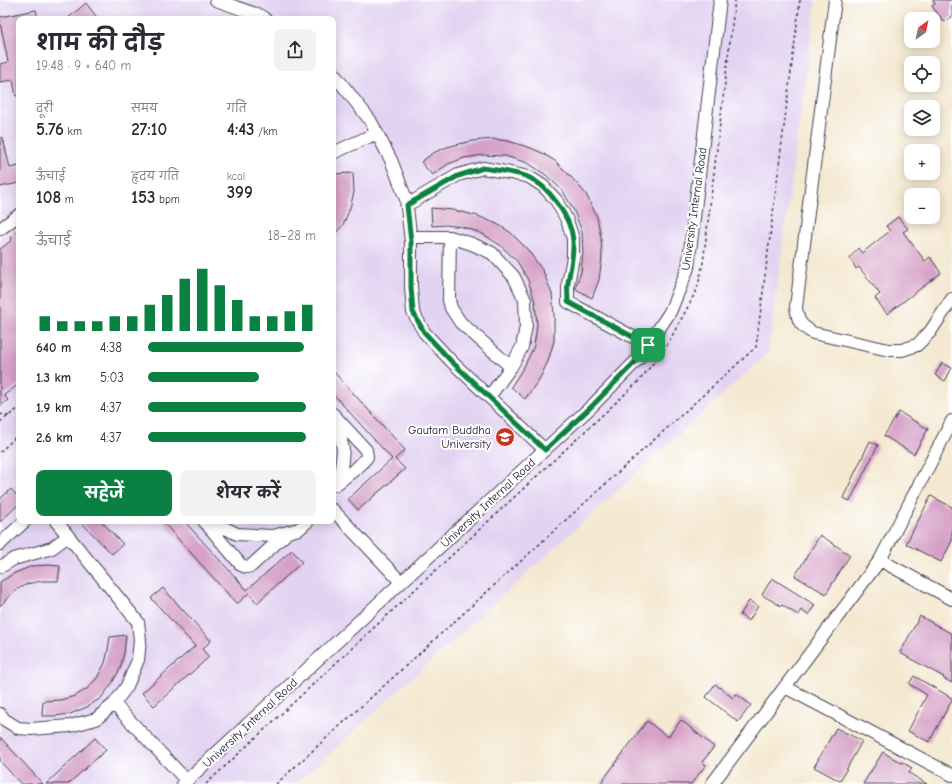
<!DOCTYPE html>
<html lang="hi">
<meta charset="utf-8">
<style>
:root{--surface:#fff;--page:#f2f2f3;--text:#2b2b33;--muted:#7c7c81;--accent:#0b8043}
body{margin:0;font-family:"Comic Neue","Playpen Sans Deva",sans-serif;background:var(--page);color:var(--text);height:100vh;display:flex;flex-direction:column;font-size:15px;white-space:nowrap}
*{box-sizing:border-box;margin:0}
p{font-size:13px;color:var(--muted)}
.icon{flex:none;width:22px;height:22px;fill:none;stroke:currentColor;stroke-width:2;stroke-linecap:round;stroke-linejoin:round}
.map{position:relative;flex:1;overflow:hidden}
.drawer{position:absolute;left:16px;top:16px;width:320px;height:508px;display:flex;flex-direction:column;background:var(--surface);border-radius:8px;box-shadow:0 2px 10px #0003}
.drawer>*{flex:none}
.needle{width:26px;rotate:33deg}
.controls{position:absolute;left:904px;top:12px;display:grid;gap:8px}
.controls a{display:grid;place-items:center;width:36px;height:36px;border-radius:8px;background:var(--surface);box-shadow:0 2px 10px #0003;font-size:20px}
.pin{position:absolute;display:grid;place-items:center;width:34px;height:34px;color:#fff;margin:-17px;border-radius:8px;box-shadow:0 2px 6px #0006}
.round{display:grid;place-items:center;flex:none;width:42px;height:42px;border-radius:8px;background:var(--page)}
.summary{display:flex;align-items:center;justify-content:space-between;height:68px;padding:0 20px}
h1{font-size:22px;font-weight:700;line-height:30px}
.figures{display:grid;grid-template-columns:repeat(3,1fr);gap:6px;height:68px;padding:4px 20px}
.figures div{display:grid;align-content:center}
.figures b{font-size:17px;font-weight:700}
.figures small{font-size:11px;font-weight:400}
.figures p{font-size:11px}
.chart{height:112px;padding:8px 20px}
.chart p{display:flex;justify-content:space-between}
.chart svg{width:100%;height:72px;margin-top:4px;stroke:var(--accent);stroke-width:6}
.cta{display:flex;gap:8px;margin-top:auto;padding:8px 20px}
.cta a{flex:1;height:46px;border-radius:8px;background:var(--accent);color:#fff;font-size:16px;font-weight:700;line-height:46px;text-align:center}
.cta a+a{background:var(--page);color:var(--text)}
ul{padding:0 20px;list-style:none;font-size:13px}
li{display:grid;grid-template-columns:64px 48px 1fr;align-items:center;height:30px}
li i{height:10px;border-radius:5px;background:var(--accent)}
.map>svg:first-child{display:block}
.built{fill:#e3d3f2;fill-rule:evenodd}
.building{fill:#d6a1c7}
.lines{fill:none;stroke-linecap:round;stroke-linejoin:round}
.minor-casing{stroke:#424051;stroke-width:14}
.path{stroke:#424051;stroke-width:1.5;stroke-dasharray:3 3;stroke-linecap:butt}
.minor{stroke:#fff;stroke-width:12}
.route-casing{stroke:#fff;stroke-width:8}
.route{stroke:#0b8043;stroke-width:5}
.labels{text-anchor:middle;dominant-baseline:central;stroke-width:4;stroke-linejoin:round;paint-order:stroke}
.street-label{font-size:12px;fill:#22223b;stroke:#fff}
.poi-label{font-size:12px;fill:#22223b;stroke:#fff;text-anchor:end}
</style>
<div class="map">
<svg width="952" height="784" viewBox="0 0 952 784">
<rect width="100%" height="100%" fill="#fff"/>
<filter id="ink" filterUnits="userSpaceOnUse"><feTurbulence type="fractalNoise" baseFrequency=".025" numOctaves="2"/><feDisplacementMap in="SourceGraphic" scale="8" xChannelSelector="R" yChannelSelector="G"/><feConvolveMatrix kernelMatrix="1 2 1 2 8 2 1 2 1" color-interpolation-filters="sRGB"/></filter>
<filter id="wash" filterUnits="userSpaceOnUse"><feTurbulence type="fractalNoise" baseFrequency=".012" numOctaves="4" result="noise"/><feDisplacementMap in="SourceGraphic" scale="16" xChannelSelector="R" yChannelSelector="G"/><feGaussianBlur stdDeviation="0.9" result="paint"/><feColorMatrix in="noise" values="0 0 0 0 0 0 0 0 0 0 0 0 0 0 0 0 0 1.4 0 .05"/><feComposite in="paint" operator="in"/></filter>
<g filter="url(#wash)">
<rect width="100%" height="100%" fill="#f4e8d0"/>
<path class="built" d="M0 0H816L768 353 296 784H0ZM19 19H333V521H19Z"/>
<g id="blocks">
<path class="building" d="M933 0H952V17L944 22 932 6 935 4Z
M86 3 98 19H67Z
M36 10 38 19H19V96H16L13 80 0 82V64L8 62 0 22V17Z
M0 138H3L10 168 19 166V183L0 187Z
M493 139 508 141 531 148 542 153 555 161 571 177 586 194 597 217 601 238 602 257 599 280 592 298 576 289V286L581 272 583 252 582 231 574 211 563 191 546 175 528 163 505 156 483 155 464 158 448 164 432 175 421 162 433 153 447 147 472 141Z
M353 173 354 192 350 208 343 225 333 236V174Z
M431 208 453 210 478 216 497 224 510 232 527 249 543 271 552 294 554 315V341L548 361 540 378 525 399 511 387 525 365 534 346 537 325 535 302 528 280 517 261 500 245 481 233 463 227 446 225 432 226Z
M898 217 908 229 903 232 925 261 930 257 941 273 887 314 875 298 880 294 859 267 856 269 850 258 858 248 862 253 890 231 886 226Z
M19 228V384L4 395 8 400 0 406V249L12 240 11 236Z
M942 363 952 368 945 381 935 375Z
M333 371 405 450 395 459 405 469 358 510 348 499 392 459 333 394Z
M899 412 928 429 914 454 884 436Z
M870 441 878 445 850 501 843 498Z
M11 489 19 498V504L0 522V499Z
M931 496 952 507V541L941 562 906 544Z
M80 521H101L123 544 112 554Z
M162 521H184L247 590 292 550 302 562 257 603 249 593 237 604Z
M820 535 850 555 826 594 795 576Z
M48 565 60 566 58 581H41L27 584 14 591 0 606V582L15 573 32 566Z
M772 578 815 605 808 615 801 610 798 615 782 605 781 606 762 595Z
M163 588 211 641 202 649 209 657 154 706 142 693 195 646 151 598Z
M749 601 758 606 749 621 740 615Z
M920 616 952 634V683L943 678 944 677 900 653Z
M126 635 124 653 120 669 111 685 101 698 87 707 70 714 54 716H42L43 701 60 700 75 696 87 689 97 678 105 663 108 650 110 637Z
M914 676 952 698V700L929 742 908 731 927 695 909 684Z
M715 684 733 698 736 694 751 705 738 722 706 697Z
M681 720 714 747 702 762 706 765 691 784H600L647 721 668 737Z
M836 728 862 741 840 781 814 767Z
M0 737 43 784H21L0 761Z
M95 738 106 750 68 784H46Z
M883 752 901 763 902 762 912 768 909 773 927 784H863Z"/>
</g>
</g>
<g filter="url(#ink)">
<use href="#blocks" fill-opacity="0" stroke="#424051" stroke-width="1"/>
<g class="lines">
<defs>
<path id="minor" d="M216 0 261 16 265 19
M835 0 796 307C798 322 800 325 813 333L889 350H902L917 345 930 332 952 299
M333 73 370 120 391 160 406 199 411 242V287L413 312 424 332 451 361 545 450
M333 153 377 133
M407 205 458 175 483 168 510 173 529 177 543 186 556 200 567 220 573 239V257L568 284V302L648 345
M0 229 19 215
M411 237H450L472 244 492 253 514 277 525 300 526 326 522 347 511 367 489 397
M450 237 449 300 451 308 460 322 511 367
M333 414 366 450 367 457 359 466 335 485
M333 423 340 434 343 450 341 469 336 483
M333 510 401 582
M204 521 241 565 246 567 251 566 288 532
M211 521 237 534 273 536 299 529 308 521
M0 544 25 521
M880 560 952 599
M0 567 14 559 52 548 68 536
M785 687 952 775
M114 704 187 781
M0 714 5 720 18 728 31 729 70 726 96 719 114 704 127 686 138 660 140 640 138 622 56 521
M183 784 592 406 640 357 670 312 688 268 720 0
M712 784 880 560 952 421"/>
</defs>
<use href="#minor" class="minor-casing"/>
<path class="path" d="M0 414 9 416
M0 422 19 408
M0 452 19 434
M206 784 639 381 666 347 690 303 698 286 703 263 735 0
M276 784 756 347 800 0"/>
<use href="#minor" class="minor"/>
</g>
</g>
<g class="lines" filter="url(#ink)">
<defs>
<path id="route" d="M483 168C498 170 515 172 528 177 549 186 571 218 573 240 574 255 570 269 568 283 567 289 568 296 568 302L648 345 640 357 592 406 545 450 451 361 424 332 413 312 411 287V242L407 205 458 176Z"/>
</defs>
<use href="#route" class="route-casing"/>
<use href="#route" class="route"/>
</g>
<defs>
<symbol id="university-disc" viewBox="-11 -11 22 22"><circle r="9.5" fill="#c8321e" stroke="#fff"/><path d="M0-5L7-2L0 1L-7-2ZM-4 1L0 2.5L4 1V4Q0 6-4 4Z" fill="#fff"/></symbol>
</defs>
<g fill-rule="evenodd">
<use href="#university-disc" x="494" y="426" width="22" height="22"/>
</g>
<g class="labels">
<g class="street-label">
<text transform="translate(694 209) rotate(-82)">University Internal Road</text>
<text transform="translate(488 503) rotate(-43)">University Internal Road</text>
<text transform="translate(250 723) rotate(-43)">University Internal Road</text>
</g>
<g class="poi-label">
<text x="491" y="430">Gautam Buddha<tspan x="491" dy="14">University</tspan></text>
</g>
</g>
</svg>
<div class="controls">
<a><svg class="needle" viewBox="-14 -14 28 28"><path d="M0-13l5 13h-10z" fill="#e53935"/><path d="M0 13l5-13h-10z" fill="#7c7c81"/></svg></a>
<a><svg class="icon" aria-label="locate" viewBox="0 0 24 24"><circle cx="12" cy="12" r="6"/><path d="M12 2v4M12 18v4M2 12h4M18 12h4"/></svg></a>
<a><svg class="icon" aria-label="layers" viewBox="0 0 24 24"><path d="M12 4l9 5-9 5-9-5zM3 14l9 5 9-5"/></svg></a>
<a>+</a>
<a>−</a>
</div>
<div class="pin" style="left:648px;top:345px;background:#1e9e55"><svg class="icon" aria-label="arrive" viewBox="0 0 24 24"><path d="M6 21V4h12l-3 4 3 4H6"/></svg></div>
<section class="drawer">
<div class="summary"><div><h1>शाम की दौड़</h1><p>19:48 · 9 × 640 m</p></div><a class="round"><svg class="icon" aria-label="share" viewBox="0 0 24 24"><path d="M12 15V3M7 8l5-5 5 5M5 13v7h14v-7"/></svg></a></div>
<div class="figures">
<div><p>दूरी</p><b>5.76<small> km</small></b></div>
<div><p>समय</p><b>27:10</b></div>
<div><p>गति</p><b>4:43<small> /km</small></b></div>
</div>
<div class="figures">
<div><p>ऊँचाई</p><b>108<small> m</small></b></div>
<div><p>हृदय गति</p><b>153<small> bpm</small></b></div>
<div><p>kcal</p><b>399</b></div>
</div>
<div class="chart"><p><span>ऊँचाई</span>18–28 m</p>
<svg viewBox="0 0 160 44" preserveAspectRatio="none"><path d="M5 44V35M15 44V38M25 44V38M35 44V38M45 44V35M55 44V35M65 44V28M75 44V22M85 44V12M95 44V6M105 44V16M115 44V25M125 44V35M135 44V35M145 44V32M155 44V28"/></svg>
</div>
<ul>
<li><b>640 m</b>4:38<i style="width:93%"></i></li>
<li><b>1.3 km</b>5:03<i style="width:66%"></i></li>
<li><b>1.9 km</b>4:37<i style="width:94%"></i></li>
<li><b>2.6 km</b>4:37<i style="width:94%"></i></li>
</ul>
<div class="cta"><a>सहेजें</a><a>शेयर करें</a></div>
</section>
</div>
